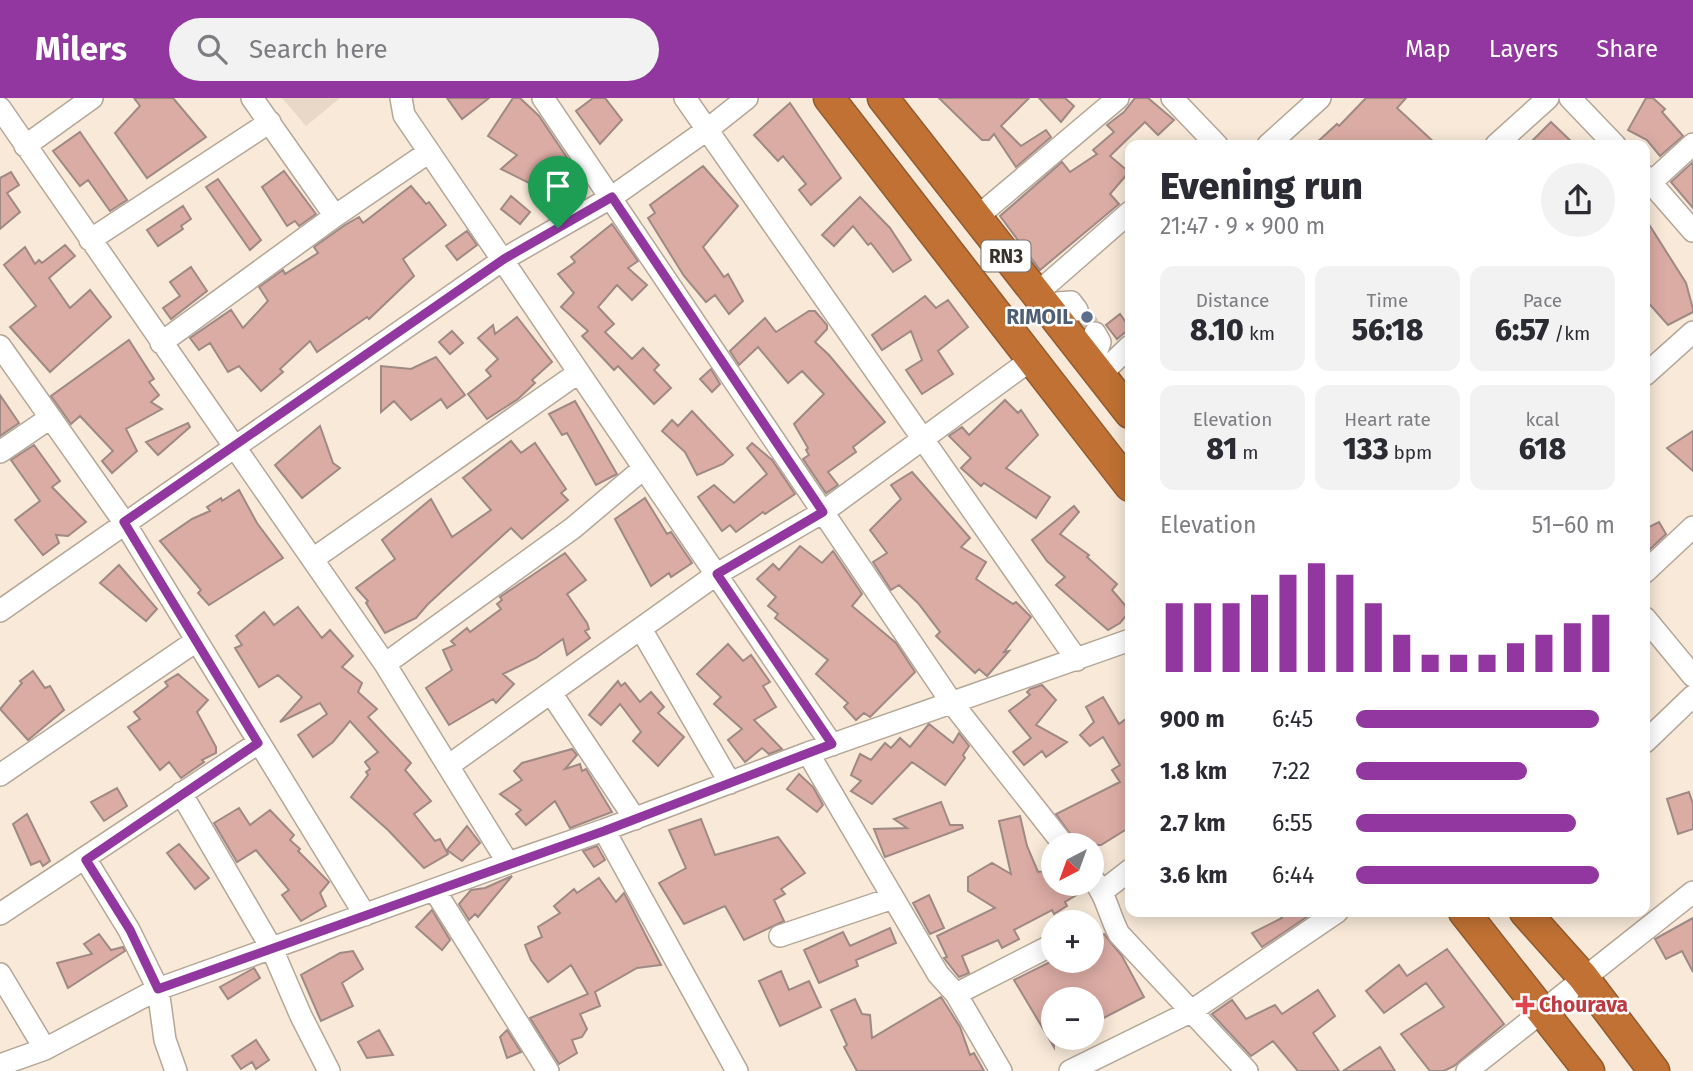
<!DOCTYPE html>
<meta charset="utf-8">
<style>
:root{--surface:#fff;--page:#f2f2f3;--text:#2b2b33;--muted:#7c7c81;--accent:#9236a0}
body{margin:0;font-family:"Fira Sans",sans-serif;background:var(--page);color:var(--text);height:100vh;display:flex;flex-direction:column;font-size:26px;white-space:nowrap}
*{box-sizing:border-box;margin:0}
p{font-size:23px;color:var(--muted)}
.icon{flex:none;width:38px;height:38px;fill:none;stroke:currentColor;stroke-width:2;stroke-linecap:round;stroke-linejoin:round}
.map{position:relative;flex:1;overflow:hidden}
.details{position:absolute;left:1125px;top:42px;width:525px;height:777px;display:flex;flex-direction:column;background:var(--surface);border-radius:14px;box-shadow:0 4px 18px #0003}
.details>*{flex:none}
.needle{width:46px;rotate:221deg}
.tools{position:absolute;left:1041px;top:735px;display:grid;gap:14px}
.tools a{display:grid;place-items:center;width:63px;height:63px;border-radius:50%;background:var(--surface);box-shadow:0 4px 18px #0003;font-size:35px}
.pin{position:absolute;display:grid;place-items:center;width:60px;height:60px;color:#fff;margin:-72px -30px;border-radius:50% 50% 50% 0;rotate:-45deg;box-shadow:0 0 7px #0007}
.pin .icon{rotate:45deg}
.round{display:grid;place-items:center;flex:none;width:74px;height:74px;border-radius:37px;background:var(--page)}
.head{display:flex;align-items:center;justify-content:space-between;height:119px;padding:0 35px}
h1{font-size:38px;font-weight:800;line-height:52px}
.figures{display:grid;grid-template-columns:repeat(3,1fr);gap:10px;height:119px;padding:7px 35px}
.figures div{display:grid;align-content:center;border-radius:14px;background:var(--page);text-align:center}
.figures b{font-size:30px;font-weight:800}
.figures small{font-size:19px;font-weight:400}
.figures p{font-size:19px}
.chart{height:196px;padding:14px 35px}
.chart p{display:flex;justify-content:space-between}
.chart svg{width:100%;height:126px;margin-top:7px;stroke:var(--accent);stroke-width:6}
ul{padding:0 35px;list-style:none;font-size:23px}
li{display:grid;grid-template-columns:112px 84px 1fr;align-items:center;height:52px}
li i{height:18px;border-radius:9px;background:var(--accent)}
header{display:flex;align-items:center;gap:42px;box-sizing:border-box;height:98px;padding:0 35px;background:var(--accent);color:#fff}
header strong{font-size:33px}
nav{display:flex;gap:38px;margin-inline-start:auto;font-size:24px}
.search{width:490px;height:63px;background:var(--page);display:flex;align-items:center;gap:18px;box-sizing:border-box;padding:0 24px;border-radius:38px;color:var(--muted);font-size:26px}
.map>svg:first-child{display:block}
.education{fill:#e9d7c7}
.building{fill:#dbaca4;stroke:#9f8985;stroke-width:2}
.lines{fill:none;stroke-linecap:round;stroke-linejoin:round}
.minor-tunnel{stroke:#d1c4b5;stroke-width:21;stroke-dasharray:21 10;stroke-linecap:butt}
.minor-casing{stroke:#b5a797;stroke-width:24}
.highway-casing{stroke:#905b30;stroke-width:33}
.minor{stroke:#fff;stroke-width:21}
.highway{stroke:#c07133;stroke-width:30}
.route-casing{stroke:#fff;stroke-width:14}
.route{stroke:#9236a0;stroke-width:9}
.service-dot{fill:#5c6f8a;stroke:#fff;stroke-width:2.5}
.health-dot{fill:#e0444e;stroke:#fff;stroke-width:2.5}
.labels{text-anchor:middle;dominant-baseline:central;stroke-width:5;stroke-linejoin:round;paint-order:stroke}
.shield{fill:#fff;stroke:#736f6b;stroke-width:2}
.shield-label{font-size:19px;font-weight:bold;fill:#37312b}
.service-label{font-size:21px;font-weight:bold;fill:#4e5e75;stroke:#fff;text-anchor:end}
.health-label{font-size:21px;font-weight:bold;fill:#be3a42;stroke:#fff;text-anchor:start}
</style>
<header>
<strong>Milers</strong>
<div class="search"><svg class="icon" aria-label="search" viewBox="0 0 24 24"><circle cx="10" cy="10" r="6"/><path d="M15 15l6 6"/></svg>Search here</div>
<nav><a>Map</a><a>Layers</a><a>Share</a></nav>
</header>
<div class="map">
<svg width="1693" height="973" viewBox="0 0 1693 973">
<rect width="100%" height="100%" fill="#f8e9d8"/>
<path class="education" d="M282 0H340L306 28Z"/>
<path class="building" d="M134 0H173L206 39 147 80 115 35 140 8Z
M447 0H489L462 21Z
M513 0H520L539 18 580 79 559 91 551 78 543 92 501 71 517 57 488 38Z
M593 0H605L622 22 600 46 576 13Z
M939 0H1029L1001 28 1021 48 1046 32 1051 39 1016 69 994 36 989 42H982Z
M1039 0H1065L1074 8 1061 24Z
M1135 0H1148L1174 22 1158 37 1145 24 1110 58 1129 74 1110 96 1119 106 1040 172 1000 118 1062 64 1070 74 1097 56 1093 52 1114 34 1107 27 1124 14Z
M1366 0H1406L1397 10 1437 47H1314L1337 26 1339 28Z
M1646 0H1653L1665 11 1662 14 1683 38 1660 58 1647 42 1628 32Z
M790 5 841 80 811 107 799 92 806 86 783 58 778 63 754 37Z
M1551 24 1575 47H1528Z
M80 34 127 102 110 113 88 82 80 88 53 53Z
M1693 64V110L1671 84Z
M703 68 738 108 703 149 724 179 728 176 743 203 729 216 715 197 706 204 684 178 648 120 655 115 650 107Z
M284 73 316 116 299 128 295 123 287 128 262 89Z
M11 74 19 87 7 95 20 114 0 131V80Z
M218 81 261 142 250 152 206 89Z
M411 88 426 106 429 104 446 127 403 161 414 178 369 221 367 219 317 254 310 243 280 271 283 274 261 293 239 268 228 274 210 245 199 252 190 240 231 212 243 230 268 203 259 189 283 172 285 176 318 155 314 149 345 127 359 119 363 125Z
M511 98 530 114 520 126 501 111Z
M860 99 890 130 911 162 893 174 871 145 868 147 853 128 834 148 822 137Z
M183 108 191 121 181 128 183 131 158 148 147 132Z
M1645 120 1686 185 1693 211V214L1668 227 1645 201Z
M612 126 638 163 628 170 647 187 632 202 617 187 598 209 614 226 605 234 632 261 643 250 659 267 654 272 671 290 654 306 618 268 614 272 582 238 588 233 561 209 574 195 558 176 575 164 571 159Z
M467 133 477 147 457 162 446 148Z
M65 147 75 158 49 180 70 210 90 192 111 219 50 274 10 229 36 208 4 167 25 149 35 166 39 162 42 165Z
M191 169 207 193 171 221 163 210 180 198 170 184Z
M925 198 936 210 948 202 968 229 938 253 953 276 922 296 906 272 922 262 911 233 882 252 872 237Z
M809 213H815L827 227V231L815 244 829 257 885 324 853 349 856 354 828 374 838 387 826 395 803 361 809 357 806 352 808 350 794 326 824 296 802 273 788 285 758 249 739 267 730 253 765 220 776 234Z
M1120 216 1130 230 1117 241 1106 227Z
M517 219 552 264 532 282 535 285 518 301 487 321 468 296 491 278 486 272 498 261 478 240 493 227 495 236Z
M452 233 463 245 450 256 439 244Z
M129 242 154 281 149 284 159 297 151 304 162 311 126 331 137 353 112 375 102 363 113 353 80 318 71 326 51 298Z
M436 259 465 297 447 310 441 301 411 322 394 303 381 314V268L411 271Z
M711 271 720 286 712 294 700 281Z
M0 297 19 325 0 338Z
M1005 302 1018 315 1021 312 1038 337 1006 370 1050 399 1036 420 984 385 981 388 961 370 971 360 949 338 962 329 969 337Z
M575 303 617 376 596 387 567 335 562 337 549 316Z
M692 313 733 357 723 366 697 377 685 354 662 333 672 322 678 328Z
M188 325 190 329 158 357 146 344Z
M320 328 333 365 340 370 302 400 275 367Z
M1693 333V373L1667 350Z
M511 343 521 355 535 345 566 391 561 395 568 402 522 441 511 430 428 506 416 520 385 535 366 505 368 503 356 490 395 461 382 442 431 401 452 439 491 412 463 380Z
M752 345 772 362 795 396 765 416 763 414 736 434 730 427 722 433 698 399 714 387 734 405 767 376 747 350Z
M34 347 60 383 52 389 86 424 68 438 56 437 59 445 43 457 15 422 40 403 11 362Z
M912 374 970 440 961 449 986 464 976 481 1013 506 1016 504 1031 519 1004 554 1009 553 987 578 979 571 975 575 936 538 940 534 918 505 899 487 891 492 873 464 887 455 870 432 901 401 891 387Z
M239 392 257 425 283 460 209 507 198 495 201 492 160 443 192 421 210 413 207 409 221 400 222 403Z
M645 400 667 436 671 434 692 465 671 479 669 475 651 488 615 421Z
M1074 408 1079 414 1060 436 1089 457 1087 459 1117 486 1112 492 1130 513 1120 525 1108 532 1056 487 1065 479 1047 463 1032 442Z
M1659 424 1666 436 1645 456V431Z
M800 448 822 465 833 453 862 496 852 508 896 545 915 574 870 619 864 615 856 622 844 609 848 605 816 576 828 562 775 520 778 516 768 508 776 499 757 481 773 466 779 472Z
M565 455 586 482 567 496 587 525 589 531 585 533 590 540 567 557 563 541 536 560 503 576 514 586 496 605 493 601 449 627 426 590 452 572 443 552 455 547 451 543 467 530 470 534 501 511 497 506 502 502 500 499Z
M119 467 157 511 146 523 100 485Z
M298 509 322 540 330 532 353 558 342 569 362 585 358 594 377 611 368 619 411 665 405 672 431 703 414 716 435 743 440 741 448 756 424 770 388 732 351 699 368 677 366 674 370 671 365 664 378 654 350 623 333 644 313 659 298 637 327 616 320 605 280 624 302 599 278 577 259 589 235 550 242 547 236 538 264 514 274 527Z
M728 546 743 563 751 557 770 584 763 588 776 609 754 622 782 651 769 656 762 650 745 664 728 642 742 631 714 606 721 599 697 576Z
M33 573 45 590 50 588 64 612 28 642 0 611 22 585 20 583Z
M178 576 208 602 197 614 216 649V655L202 662 204 664 181 680 169 664 160 672 128 629 140 621 134 614 168 588 165 584Z
M618 583 621 588 625 585 640 604 651 594 664 609 658 615 684 639 658 668 633 643 641 634 620 606 601 627 589 617Z
M1042 587 1056 602 1036 627 1067 644 1046 659 1042 653 1024 667 1013 654 1031 640 1009 613 1030 597 1027 594 1030 591Z
M1103 599 1119 626 1130 618V729L1101 747H1078L1056 716 1120 684 1112 672 1120 667 1103 639 1090 648 1080 637 1094 624 1086 609Z
M929 626 953 645 959 635 969 648 963 657 965 660 945 687 912 664 872 706 851 693 861 683 851 677 860 656 871 662 885 645 891 650 900 640 910 649Z
M572 651 577 657 565 671 580 666 582 673 586 671 612 714 570 730 555 703 526 727 516 716 521 712 500 696 522 682 514 673 522 665Z
M799 676 813 689 823 707 817 714 787 691Z
M117 690 127 708 104 723 91 704Z
M1689 694 1693 706V731L1678 736 1667 701Z
M941 704 950 727H962L963 730 885 759 874 731 907 730 894 721Z
M239 710 250 727 270 712 294 737 290 742 300 751 298 753 329 784 320 795 326 808 301 823 282 797 289 792 256 752 237 764 214 725Z
M27 716 50 763 43 768 40 763 31 767 13 726Z
M1020 718 1027 748 1038 774 1045 773 1054 780V786H1081L1085 792 1065 804 1067 808 1054 816 1052 812 1014 832 1019 841 1002 850 998 842 962 858 969 875 959 879 944 860 947 859 937 838 995 810 968 793V779L992 765 1011 776 999 723Z
M701 721 715 757 778 739 805 775 781 791 785 796 774 802 784 823 744 842 725 808 684 826 659 785 686 770 669 732Z
M467 728 480 745 462 763 447 752Z
M179 746 209 780 195 791 167 755Z
M597 748 605 762 594 769 583 753Z
M512 778 478 819 475 816 469 822 459 806 471 792 485 790Z
M599 780 616 804 624 795 661 867 637 870 595 894 600 908 580 916 587 931 582 939 572 942 577 955 559 966 530 920 588 896 571 867 548 884 531 862 525 847 542 839 538 829 560 815 554 808 574 791 577 795Z
M929 797 944 830 930 836 913 805Z
M432 812 450 842 442 852 416 829Z
M1277 814H1314L1262 849 1252 835 1282 820Z
M1693 820V874L1682 853 1666 861 1655 841Z
M890 830 896 845 856 862 858 868 819 885 804 852 843 834 850 848Z
M99 836 111 852 123 849 125 853 68 890 57 865 92 856 84 846Z
M1104 836 1122 858 1144 899 1092 926V901H1054V949L1014 882 1052 863H1092V842Z
M1447 851 1504 926 1454 968 1444 973H1430L1401 936 1444 909 1426 885 1384 915 1366 893 1399 867 1407 878Z
M353 853 363 871 342 885 353 908 321 923 301 877 340 855Z
M254 870 260 880 228 901 220 889Z
M781 873 789 892 809 883 821 909 780 928 759 883Z
M1318 892 1335 918 1313 935 1339 973H1298L1273 943 1251 958 1212 916 1232 902 1246 921 1275 907 1282 916Z
M941 899 960 929 970 957 974 955 984 973H857L844 949 847 947 831 912 855 901 862 916 870 917 872 940Z
M379 932 393 957 367 960 358 944Z
M507 932 521 954 507 960 500 939Z
M256 942 269 962 256 971 252 964 241 971 232 958Z
M1380 949 1395 973H1343Z"/>
<g class="lines">
<path class="minor-tunnel" d="M1077 212 1095 235"/>
<defs>
<path id="minor" d="M252 0 335 118
M401 0 404 17 832 647
M543 0 952 605 1064 747
M685 0 1077 562
M1172 0 1217 47
M1570 0 1615 47
M0 10 385 566 448 668
M1268 47 1320 0
M1496 47 1548 0
M25 48 92 0
M1645 78 1693 133
M1645 90 1693 46
M977 119 1118 0
M90 142 270 24
M1035 197 1130 114
M1043 206 1071 204 1077 212
M161 245 335 118 429 54
M0 248 124 424 365 817
M1032 261 823 414 717 476 448 668 508 765 604 732 808 655 1130 542
M1092 267 1100 244 1095 235
M1100 277 1130 248
M1645 277 1693 234
M0 354 50 320
M313 461 578 275
M1645 474 1693 429
M0 513 504 161 612 99 708 31 747 0
M1645 520 1693 578
M641 531 730 685
M385 566 573 430 644 370
M551 595 635 721
M1645 644 1693 598
M808 655 938 876 956 896 1001 973
M0 677 196 543
M181 695 272 851 301 918 329 973
M604 732 737 973
M86 762 129 832 158 891 165 942 176 973
M1092 780C1106 796 1109 817 1119 836L1247 973
M435 793 548 973
M1103 793 1130 772
M0 816 258 645
M780 838 893 800
M0 876 45 951
M956 896 1054 846
M0 967 45 951 158 891 508 765
M1070 973 1190 914 1337 814
M1467 973 1693 794"/>
<path id="highway" d="M829 0 1130 388
M883 0 1130 315
M1464 814 1589 973
M1525 814 1583 879 1654 973"/>
</defs>
<use href="#minor" class="minor-casing"/>
<use href="#highway" class="highway-casing"/>
<use href="#minor" class="minor"/>
<use href="#highway" class="highway"/>
</g>
<g class="lines">
<defs>
<path id="route" d="M612 99 823 414 717 476 832 646 604 733 158 891 130 832 86 762 258 645 124 424 504 161Z"/>
</defs>
<use href="#route" class="route-casing"/>
<use href="#route" class="route"/>
</g>
<circle class="service-dot" cx="1087" cy="219" r="7"/>
<path class="health-dot" d="M1521.5 896.5h7v7h7v7h-7v7h-7v-7h-7v-7h7z"/>
<g class="labels">
<rect class="shield" x="981.5" y="142.5" width="49" height="31" rx="5"/>
<g class="shield-label">
<text x="1006" y="158">RN3</text>
</g>
<g class="service-label">
<text x="1073" y="219">RIMOIL</text>
</g>
<g class="health-label">
<text x="1539" y="907">Chourava</text>
</g>
</g>
</svg>
<div class="tools">
<a><svg class="needle" viewBox="-14 -14 28 28"><path d="M0-13l5 13h-10z" fill="#e53935"/><path d="M0 13l5-13h-10z" fill="#7c7c81"/></svg></a>
<a>+</a>
<a>−</a>
</div>
<div class="pin" style="left:558px;top:130px;background:#1e9e55"><svg class="icon" aria-label="arrive" viewBox="0 0 24 24"><path d="M6 21V4h12l-3 4 3 4H6"/></svg></div>
<section class="details">
<div class="head"><div><h1>Evening run</h1><p>21:47 · 9 × 900 m</p></div><a class="round"><svg class="icon" aria-label="share" viewBox="0 0 24 24"><path d="M12 15V3M7 8l5-5 5 5M5 13v7h14v-7"/></svg></a></div>
<div class="figures">
<div><p>Distance</p><b>8.10<small> km</small></b></div>
<div><p>Time</p><b>56:18</b></div>
<div><p>Pace</p><b>6:57<small> /km</small></b></div>
</div>
<div class="figures">
<div><p>Elevation</p><b>81<small> m</small></b></div>
<div><p>Heart rate</p><b>133<small> bpm</small></b></div>
<div><p>kcal</p><b>618</b></div>
</div>
<div class="chart"><p><span>Elevation</span>51–60 m</p>
<svg viewBox="0 0 160 44" preserveAspectRatio="none"><path d="M5 44V20M15 44V20M25 44V20M35 44V17M45 44V10M55 44V6M65 44V10M75 44V20M85 44V31M95 44V38M105 44V38M115 44V38M125 44V34M135 44V31M145 44V27M155 44V24"/></svg>
</div>
<ul>
<li><b>900 m</b>6:45<i style="width:94%"></i></li>
<li><b>1.8 km</b>7:22<i style="width:66%"></i></li>
<li><b>2.7 km</b>6:55<i style="width:85%"></i></li>
<li><b>3.6 km</b>6:44<i style="width:94%"></i></li>
</ul>
</section>
</div>
